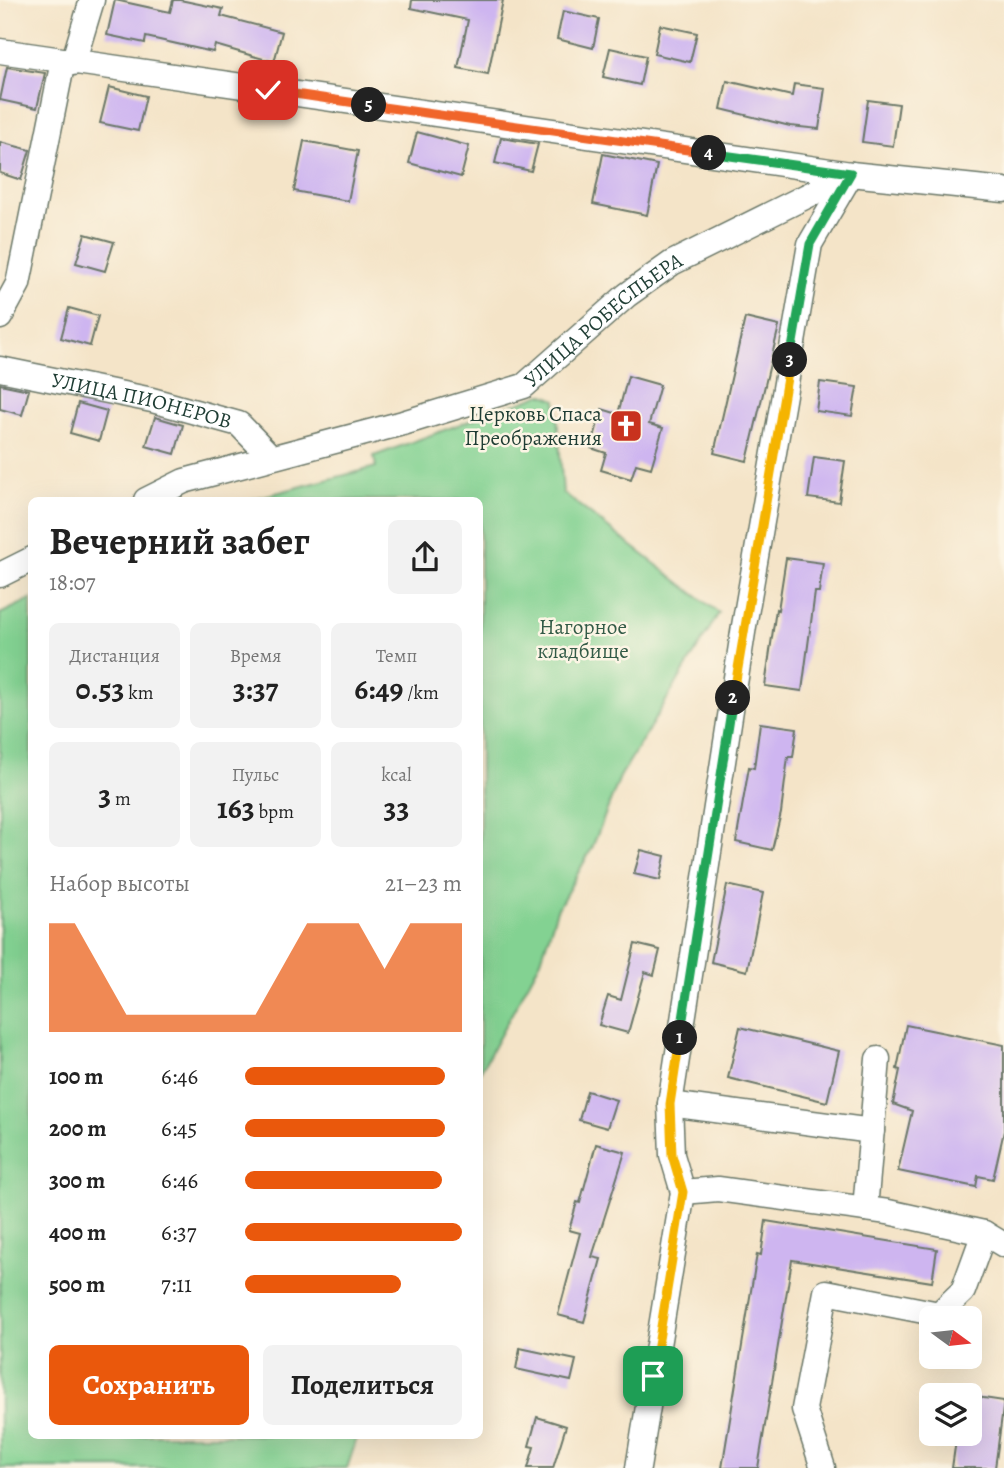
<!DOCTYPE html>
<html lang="ru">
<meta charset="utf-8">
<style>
:root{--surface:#fff;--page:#f2f2f2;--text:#222;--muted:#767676;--accent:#ea580c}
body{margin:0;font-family:Alegreya,serif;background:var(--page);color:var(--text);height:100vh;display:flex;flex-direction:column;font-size:26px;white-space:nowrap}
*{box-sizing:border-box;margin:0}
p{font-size:23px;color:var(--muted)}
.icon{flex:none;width:38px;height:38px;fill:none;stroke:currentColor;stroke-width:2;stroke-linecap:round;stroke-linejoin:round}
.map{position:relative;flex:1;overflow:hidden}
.details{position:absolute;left:28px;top:497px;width:455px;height:942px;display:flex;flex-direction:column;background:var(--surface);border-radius:10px;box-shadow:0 7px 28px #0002}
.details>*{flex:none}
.needle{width:46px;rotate:105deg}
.buttons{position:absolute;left:919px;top:1306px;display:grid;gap:14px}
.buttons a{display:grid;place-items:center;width:63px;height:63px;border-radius:10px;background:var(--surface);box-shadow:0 7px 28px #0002;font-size:35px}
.pin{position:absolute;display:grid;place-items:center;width:60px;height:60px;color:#fff;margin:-30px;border-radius:14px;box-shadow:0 4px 10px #0006}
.km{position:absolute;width:35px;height:35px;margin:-18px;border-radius:50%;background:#222;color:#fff;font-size:19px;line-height:35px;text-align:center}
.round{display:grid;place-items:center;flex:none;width:74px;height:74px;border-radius:10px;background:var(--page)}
.head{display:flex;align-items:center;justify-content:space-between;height:119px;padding:0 21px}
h1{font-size:38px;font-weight:600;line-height:52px}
.stats{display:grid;grid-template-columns:repeat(3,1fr);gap:10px;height:119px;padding:7px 21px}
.stats div{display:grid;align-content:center;border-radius:10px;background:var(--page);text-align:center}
.stats b{font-size:30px;font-weight:600}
.stats small{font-size:19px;font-weight:400}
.stats p{font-size:19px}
.chart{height:196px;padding:14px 21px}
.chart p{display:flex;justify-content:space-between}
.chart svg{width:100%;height:126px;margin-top:7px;fill:var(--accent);opacity:.7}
.button{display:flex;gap:14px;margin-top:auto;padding:14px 21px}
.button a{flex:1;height:80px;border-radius:10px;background:var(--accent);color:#fff;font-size:28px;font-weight:600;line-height:80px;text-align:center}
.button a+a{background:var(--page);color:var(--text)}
ul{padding:0 21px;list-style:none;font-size:23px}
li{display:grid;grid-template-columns:112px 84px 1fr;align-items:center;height:52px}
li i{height:18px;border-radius:9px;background:var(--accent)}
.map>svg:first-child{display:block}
.green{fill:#83d292;stroke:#518863;stroke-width:2}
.building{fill:#ceb5f0}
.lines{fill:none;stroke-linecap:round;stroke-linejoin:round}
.minor-casing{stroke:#6a7768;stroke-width:27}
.minor{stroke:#fff;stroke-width:24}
.split-1-casing{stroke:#fff;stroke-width:14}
.split-2-casing{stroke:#fff;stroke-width:14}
.split-3-casing{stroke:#fff;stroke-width:14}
.split-4-casing{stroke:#fff;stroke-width:14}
.split-5-casing{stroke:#fff;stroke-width:14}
.split-6-casing{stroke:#fff;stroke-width:14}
.split-1{stroke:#f5b400;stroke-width:9}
.split-2{stroke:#22a559;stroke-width:9}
.split-3{stroke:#f5b400;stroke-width:9}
.split-4{stroke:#22a559;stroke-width:9}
.split-5{stroke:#f0652b;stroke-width:9}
.split-6{stroke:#f0652b;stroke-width:9}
.labels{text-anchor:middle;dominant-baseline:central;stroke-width:5;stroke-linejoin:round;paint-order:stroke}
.street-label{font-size:21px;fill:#1f3d34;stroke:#fcf5e5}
.poi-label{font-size:21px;fill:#1f3d34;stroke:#fcf5e5;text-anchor:end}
.park-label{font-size:21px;fill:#335b47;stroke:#fcf5e5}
</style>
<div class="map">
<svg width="1004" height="1468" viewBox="0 0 1004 1468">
<rect width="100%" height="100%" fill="#fcf5e5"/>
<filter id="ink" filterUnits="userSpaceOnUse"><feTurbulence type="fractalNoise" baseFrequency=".0143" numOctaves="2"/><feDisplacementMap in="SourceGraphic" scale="14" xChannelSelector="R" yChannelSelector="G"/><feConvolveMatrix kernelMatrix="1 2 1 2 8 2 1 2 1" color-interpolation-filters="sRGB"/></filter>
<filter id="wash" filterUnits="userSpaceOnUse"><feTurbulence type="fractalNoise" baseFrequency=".00686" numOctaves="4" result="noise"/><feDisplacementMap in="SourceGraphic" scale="28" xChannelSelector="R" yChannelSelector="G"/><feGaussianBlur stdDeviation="1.57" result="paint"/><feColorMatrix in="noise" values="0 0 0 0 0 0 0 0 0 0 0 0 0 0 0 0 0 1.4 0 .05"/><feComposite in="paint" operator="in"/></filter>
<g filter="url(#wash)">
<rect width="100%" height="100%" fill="#f4e4c8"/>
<path class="green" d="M542 394 556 400 563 493 719 613 620 777 592 848 557 910 541 960 480 1072V500H249L376 467 374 456Z
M31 599 32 1435H358L347 1468H0V614Z"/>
<g id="blocks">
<path class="building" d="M115 0 170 12 173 0H180L223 9 221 16 282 32 274 62 215 45 213 52 146 37 145 43 107 35Z
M412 0H503L488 74 458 68 468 20 411 8Z
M563 11 599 19 593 48 557 39Z
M660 25 697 33 690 62 654 54Z
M610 48 646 56 640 85 603 77Z
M7 67 45 73 37 108 0 100Z
M727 81 792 96 794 84 825 88 819 129 790 126 721 109Z
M109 87 146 96 138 131 100 123Z
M868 100 899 104 893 146 862 142Z
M417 132 469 146 461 177 409 163Z
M501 138 538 144 531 171 495 163Z
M304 141 358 151 348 201 294 191Z
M0 142 30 150 21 180 0 173Z
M603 154 657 165 647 215 593 204Z
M85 234 114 242 105 271 76 263Z
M69 308 98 316 90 346 61 338Z
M745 318 779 326 747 461 714 453Z
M628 376 660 385 649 424 663 428 651 468 636 464 631 479 601 470 606 453 591 448 602 409 618 414Z
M820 382 857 387 852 416 816 411Z
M0 384 29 390 22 415 0 409Z
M78 403 107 411 99 441 70 433Z
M155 417 183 425 175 454 146 446Z
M814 457 845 461 839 502 808 498Z
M786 558 823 563 819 592H815L802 691 765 686 776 609 778 610Z
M760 723 797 728 793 757H788L781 813 772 850 736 842 749 767 754 768Z
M641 850 665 856 660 880 634 874Z
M727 885 763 893 747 971 711 962Z
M635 944 660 950 654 975 645 972 628 1033 599 1025 608 996 621 1000Z
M906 1025 1004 1045V1131L993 1179 978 1176 976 1187 898 1171 912 1111 893 1104 900 1070 897 1069Z
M740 1027 839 1051 827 1102 728 1078Z
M587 1091 616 1100 607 1128 579 1120Z
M596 1144 625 1152 592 1257 601 1259 584 1322 558 1315 580 1233 569 1230 577 1202 580 1203Z
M766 1221 937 1249 932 1282 792 1260 758 1468H722L757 1254 761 1255Z
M520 1348 576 1360 571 1381 516 1369Z
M970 1396 1004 1401 995 1468H952L957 1433H970Z
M537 1417 566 1426 553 1468H528L534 1447 529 1446Z"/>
</g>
</g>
<g filter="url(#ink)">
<use href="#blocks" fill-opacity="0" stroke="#6a7768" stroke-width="2"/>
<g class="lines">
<defs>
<g id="minor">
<path d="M0 51 851 174 1004 190"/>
<path d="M73 63 92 0"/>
<path d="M0 317 18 284 63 61"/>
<path id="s1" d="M0 369 152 400 239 424 271 457"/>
<path id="s2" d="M146 500 184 481 403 423 524 386 627 295 672 263 851 174"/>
<path d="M0 575 32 559"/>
<path d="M670 1104 872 1131"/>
<path d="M683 1192 718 1189 888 1212 984 1233 1004 1245"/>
<path d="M865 1209 878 1059"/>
<path d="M638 1468 683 1192 672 1155 670 1104 744 626 810 244 851 174"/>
<path d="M823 1468 804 1409 826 1292 939 1314 963 1291 984 1233"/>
</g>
</defs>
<use href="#minor" class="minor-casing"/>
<use href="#minor" class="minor"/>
</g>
</g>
<g class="lines" filter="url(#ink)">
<defs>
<path id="split-1" d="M653 1376 683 1192 672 1155 670 1104 680 1038"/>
<path id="split-2" d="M680 1038 733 698"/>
<path id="split-3" d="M733 698 790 360"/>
<path id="split-4" d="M709 153 851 173 810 244 790 360"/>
<path id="split-5" d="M369 105 709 153"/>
<path id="split-6" d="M268 90 369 105"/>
</defs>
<use href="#split-1" class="split-1-casing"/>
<use href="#split-2" class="split-2-casing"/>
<use href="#split-3" class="split-3-casing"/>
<use href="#split-4" class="split-4-casing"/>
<use href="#split-5" class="split-5-casing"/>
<use href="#split-6" class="split-6-casing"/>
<use href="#split-1" class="split-1"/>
<use href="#split-2" class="split-2"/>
<use href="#split-3" class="split-3"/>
<use href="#split-4" class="split-4"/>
<use href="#split-5" class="split-5"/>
<use href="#split-6" class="split-6"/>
</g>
<defs>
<symbol id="church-square" viewBox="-11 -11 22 22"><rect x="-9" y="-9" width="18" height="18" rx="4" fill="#c8321e" stroke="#fcf5e5"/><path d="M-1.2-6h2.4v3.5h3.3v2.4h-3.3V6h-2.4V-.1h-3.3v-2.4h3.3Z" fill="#fff"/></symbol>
</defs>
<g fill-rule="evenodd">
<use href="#church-square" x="607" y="407" width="38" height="38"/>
</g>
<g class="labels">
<g class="street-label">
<text stroke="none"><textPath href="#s2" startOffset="499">УЛИЦА РОБЕСПЬЕРА</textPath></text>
<text stroke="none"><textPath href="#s1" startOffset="145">УЛИЦА ПИОНЕРОВ</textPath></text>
</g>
<g class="poi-label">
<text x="602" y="414">Церковь Спаса<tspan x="602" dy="24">Преображения</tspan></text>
</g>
<g class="park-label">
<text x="583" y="627">Нагорное<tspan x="583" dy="24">кладбище</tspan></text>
</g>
</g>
</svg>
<div class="buttons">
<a><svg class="needle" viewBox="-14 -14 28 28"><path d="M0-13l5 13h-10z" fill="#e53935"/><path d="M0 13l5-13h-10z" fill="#767676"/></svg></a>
<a><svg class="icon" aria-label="layers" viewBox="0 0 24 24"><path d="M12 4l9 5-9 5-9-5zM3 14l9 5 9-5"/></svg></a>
</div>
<div class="pin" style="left:653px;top:1376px;background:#1e9e55"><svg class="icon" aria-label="arrive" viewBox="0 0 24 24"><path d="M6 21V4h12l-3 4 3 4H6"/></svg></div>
<div class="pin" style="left:268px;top:90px;background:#d93025"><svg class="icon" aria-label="check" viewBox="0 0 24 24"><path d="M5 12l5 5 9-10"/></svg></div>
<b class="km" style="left:680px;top:1038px">1</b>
<b class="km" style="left:733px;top:698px">2</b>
<b class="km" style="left:790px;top:360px">3</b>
<b class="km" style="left:709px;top:153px">4</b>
<b class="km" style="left:369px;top:105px">5</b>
<section class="details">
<div class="head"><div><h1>Вечерний забег</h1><p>18:07</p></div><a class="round"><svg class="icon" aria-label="share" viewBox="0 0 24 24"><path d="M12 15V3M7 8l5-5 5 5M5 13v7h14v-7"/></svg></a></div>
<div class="stats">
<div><p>Дистанция</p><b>0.53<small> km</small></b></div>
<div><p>Время</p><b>3:37</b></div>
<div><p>Темп</p><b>6:49<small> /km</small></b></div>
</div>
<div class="stats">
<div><b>3<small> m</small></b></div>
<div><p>Пульс</p><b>163<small> bpm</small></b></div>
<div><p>kcal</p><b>33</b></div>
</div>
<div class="chart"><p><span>Набор высоты</span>21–23 m</p>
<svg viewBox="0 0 160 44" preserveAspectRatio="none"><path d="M0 44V6L10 6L20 22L30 38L40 38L50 38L60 38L70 38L80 38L90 22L100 6L110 6L120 6L130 22L140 6L150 6L160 6V44z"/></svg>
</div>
<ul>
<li><b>100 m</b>6:46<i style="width:92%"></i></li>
<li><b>200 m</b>6:45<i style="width:92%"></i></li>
<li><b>300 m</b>6:46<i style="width:91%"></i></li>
<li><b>400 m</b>6:37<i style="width:100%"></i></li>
<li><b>500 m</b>7:11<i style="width:72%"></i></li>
</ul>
<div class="button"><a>Сохранить</a><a>Поделиться</a></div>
</section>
</div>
